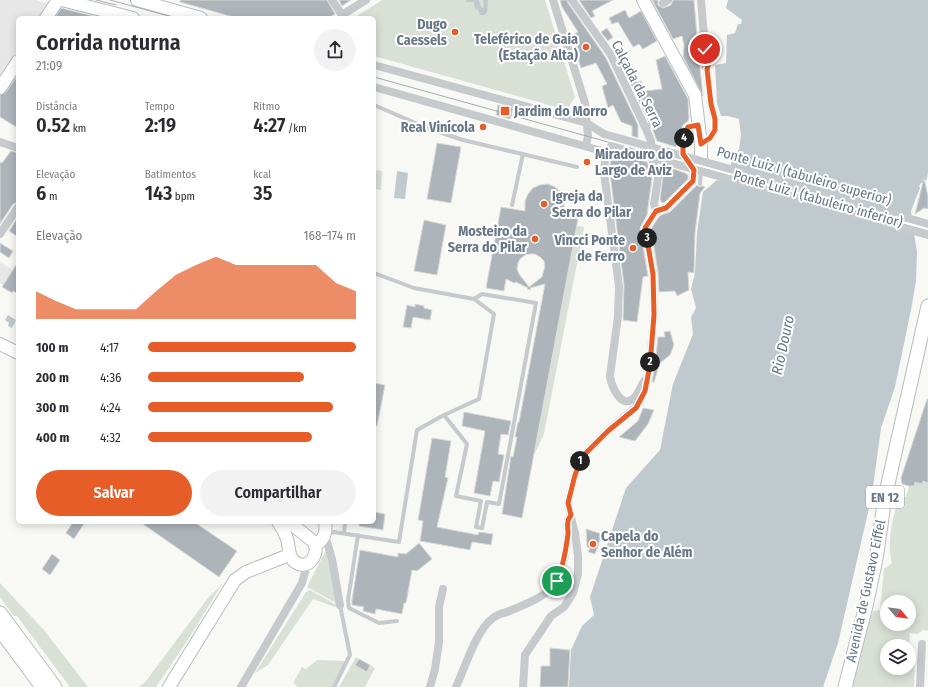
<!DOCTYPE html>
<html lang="pt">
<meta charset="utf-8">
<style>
:root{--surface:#fff;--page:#f2f2f3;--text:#2b2b33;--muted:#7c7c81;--accent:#e65d28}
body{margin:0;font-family:"Fira Sans Condensed",sans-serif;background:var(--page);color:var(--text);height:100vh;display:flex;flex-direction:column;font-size:15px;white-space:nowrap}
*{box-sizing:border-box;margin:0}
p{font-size:13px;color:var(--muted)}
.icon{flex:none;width:22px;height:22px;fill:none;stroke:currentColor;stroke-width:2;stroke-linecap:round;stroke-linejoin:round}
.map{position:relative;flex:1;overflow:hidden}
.sheet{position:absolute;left:16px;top:16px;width:360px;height:508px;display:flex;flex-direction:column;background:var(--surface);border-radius:6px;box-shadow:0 2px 10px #0003}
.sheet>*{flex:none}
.needle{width:26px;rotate:119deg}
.tools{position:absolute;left:880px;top:595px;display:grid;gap:8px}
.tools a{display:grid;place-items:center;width:36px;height:36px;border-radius:50%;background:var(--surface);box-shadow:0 2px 10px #0003;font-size:20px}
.pin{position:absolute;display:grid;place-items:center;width:34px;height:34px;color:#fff;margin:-17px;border:2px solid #fff;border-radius:50%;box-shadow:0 1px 4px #0007}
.km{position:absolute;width:20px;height:20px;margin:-10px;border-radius:50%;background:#222;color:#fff;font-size:11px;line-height:20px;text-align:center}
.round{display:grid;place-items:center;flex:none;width:42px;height:42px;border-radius:21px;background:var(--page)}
.overview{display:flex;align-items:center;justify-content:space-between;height:68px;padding:0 20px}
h1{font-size:22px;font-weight:600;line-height:30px}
.figures{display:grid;grid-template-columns:repeat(3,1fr);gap:6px;height:68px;padding:4px 20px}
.figures div{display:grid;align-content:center}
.figures b{font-size:20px;font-weight:600}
.figures small{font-size:11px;font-weight:400}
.figures p{font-size:11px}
.chart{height:112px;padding:8px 20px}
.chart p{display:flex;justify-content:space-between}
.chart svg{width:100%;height:72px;margin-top:4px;fill:var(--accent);opacity:.7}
.cta{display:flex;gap:8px;margin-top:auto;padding:8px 20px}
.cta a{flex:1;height:46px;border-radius:24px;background:var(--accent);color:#fff;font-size:16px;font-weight:600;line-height:46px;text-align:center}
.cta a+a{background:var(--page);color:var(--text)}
ul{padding:0 20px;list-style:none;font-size:13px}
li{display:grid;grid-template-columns:64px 48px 1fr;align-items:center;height:30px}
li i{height:10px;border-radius:5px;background:var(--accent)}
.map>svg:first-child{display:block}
.built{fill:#e6e7e6}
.green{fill:#d9e0d6;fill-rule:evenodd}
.water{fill:#c0c9ce}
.building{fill:#adb4ba;stroke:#dadad8;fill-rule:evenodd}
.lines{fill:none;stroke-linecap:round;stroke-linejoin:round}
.secondary-casing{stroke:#b8bdc2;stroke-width:14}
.primary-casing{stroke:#b9bdc1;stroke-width:15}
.lane{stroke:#c6cacd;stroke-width:4}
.street{stroke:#c6cacd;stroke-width:8}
.secondary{stroke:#fff;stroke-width:12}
.primary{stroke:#fff;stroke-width:13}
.tram{stroke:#a6acb2;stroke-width:1}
.street-bridge{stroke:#c6cacd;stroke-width:8}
.route-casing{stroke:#fff;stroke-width:8}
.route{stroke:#e65d28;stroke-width:5}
.poi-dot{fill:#e65d28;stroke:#fff;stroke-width:1.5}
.labels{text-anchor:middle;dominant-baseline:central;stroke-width:4;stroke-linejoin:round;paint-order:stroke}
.shield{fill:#fff;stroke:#95a0ab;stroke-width:1}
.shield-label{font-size:13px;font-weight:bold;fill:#677787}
.poi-label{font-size:14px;font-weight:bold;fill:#677787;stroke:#fff;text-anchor:end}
.street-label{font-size:14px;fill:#677787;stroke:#fff}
.water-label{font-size:15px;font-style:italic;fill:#637882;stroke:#fff}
</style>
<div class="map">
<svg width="928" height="687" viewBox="0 0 928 687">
<rect width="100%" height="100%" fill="#f8f8f5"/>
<path class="built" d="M0 0H36L46 3 47 8 40 18H18V51L0 77Z
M0 262 18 273V294L0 283Z"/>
<path class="green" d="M382 0H545L575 97 567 110 374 56V18H354Z
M374 170 382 171 381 190 374 189Z
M577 226 584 227 544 434 534 455Z
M923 481 928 483V631L923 630 918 634 910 633 909 648 915 654 914 687H852L865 633 873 611 880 610 884 569 892 563C886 541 893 518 899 496L906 497 909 486H914L915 482 922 484ZM887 602H909V624H887ZM887 646H909V668H887Z
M326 550 338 604 307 587Z
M0 583 44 630 88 687H70L17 616H14L0 597Z
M222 584 189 638 156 687H139L146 681 208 598Z
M310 590 337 605 335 607 313 599 268 665 255 673 306 592Z
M356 657 375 668 365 687H339Z
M317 660 346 661 332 687H297L296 685 293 683 302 667 306 669Z"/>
<path class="water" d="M465 0H479L480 5 482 8 484 7 483 0H488L487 13 485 15H480L478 10 475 9 474 2H467Z
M728 0H928V172L927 179 923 183H921L919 186 920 188 911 211 914 233 917 252 916 281 911 310 895 387 881 428 872 495 838 643 823 687H569L571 650 582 626 594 615 590 597 626 488 660 450 673 384 693 334 691 317 696 308 691 289 695 273 697 233 703 192 717 180 726 182 732 160 739 149 741 135 739 119 728 116H721L717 103 715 65 726 63 727 35 735 33 738 24H741L742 20 726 8Z
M397 171 408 173 405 199 394 198Z
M8 315 16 320 12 328 8 326 9 323 5 320Z"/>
<path class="building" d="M180 0H327L335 14 328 18H237L180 2Z
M339 0H351L342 6Z
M560 0H567L568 3 606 58 638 125V138L632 136V126L621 122 613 105 608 108 602 86 607 84 596 63 581 68 570 36 578 32 562 7Z
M579 0H613L592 11 595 16 591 18Z
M652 0H658V5L663 8 671 5 673 0H694L699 59 703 96 683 57 684 45 682 36 673 39Z
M61 8 93 16V18H55Z
M625 10 629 18 641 11 657 41 643 49 639 44 633 47 618 22 612 24 609 18Z
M607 28 613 37 608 41 601 32Z
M623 52 627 64 637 82 641 81 645 91 662 89 656 60 665 56 688 99 689 118 688 121 683 125 678 137 676 147 657 141 652 128 656 124V121L652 119 649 122 617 55Z
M18 75V128L0 117V95L6 92Z
M498 105 513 108 510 119 496 115Z
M437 143 461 147 451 203 427 199Z
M11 151 18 153V202L13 204 0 224V162L2 163Z
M611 152 647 162 652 178 647 215 640 228 648 276 643 277 637 322 623 320 624 285 610 173Z
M674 169 685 173 688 175V179L664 203 661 202 660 199 663 176H668Z
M924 178 928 196V209L924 208 915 214Z
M548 184 555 187 561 192 564 200V207L562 214 573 216V218L578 219 522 518 502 514 511 456 513 457 517 437H515L518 422H519L545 284 530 288 531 290 527 289 528 288 516 282 514 283 506 279 504 291 486 288 501 207 525 211V201L528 194 533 188 540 185ZM530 254H535L540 257 544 261 545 266 542 277 529 287 519 274 517 269 518 263 520 259 525 255Z
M697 185 699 187 703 186 705 187 700 193 695 233 694 273 688 272 689 290 677 296 675 291 659 292 658 272 651 229 658 218 661 215 670 212Z
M18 217V237L9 231Z
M424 220 446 225 437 275 414 271Z
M0 243 13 251 9 258 0 252Z
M18 262V294L13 291 12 293 2 287Z
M415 304 424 306V308L432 310 430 320 413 317 411 328 403 327 407 305 415 307Z
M670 331 674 345 670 355 660 363 654 382H652L655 365 658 337H665L664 332Z
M374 383 385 385 377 426H374Z
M927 399H928V483L923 481 922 484 915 482 914 486H909L902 484 901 478Z
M643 408 654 410 648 424 635 441 619 437 638 421Z
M464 412 511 421 508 435 501 434 498 454 504 455 499 482 493 481 490 496 474 493 485 431 462 426Z
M432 438 451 441 445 477 448 478 437 527 478 535 479 532 493 534 491 545 472 542 470 550 420 541 423 521 418 520Z
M374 512 385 514 383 530 359 526V522H374Z
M73 522H85L74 539 66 533Z
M140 522H194L237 551 219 577Z
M586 529 602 534 595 554 588 552 590 548 587 547Z
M419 543 432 559 417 571 412 570 406 603H404L402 614 376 609 375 614 363 611 364 607 352 605V600L360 550 398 557V553L406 554Z
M52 554 60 560 50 575 42 569Z
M550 648 570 650 568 687H540L541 666H550Z
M359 659 370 665 367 672 355 665Z"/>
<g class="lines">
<defs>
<path id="secondary" d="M62 0 133 18
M137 0 201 18
M643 0 695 95 701 144V166L928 229
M46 18 58 0
M0 88 18 61
M0 344 18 353
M278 522C282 527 285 533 287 539 290 547 287 556 295 562 308 571 320 555 314 542L289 522
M315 546C324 539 327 533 325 522
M169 687 235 580 246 572 289 555"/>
<path id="primary" d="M0 613 55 687
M0 630 42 687
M845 687 866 606 876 559 885 497 928 306"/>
</defs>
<use href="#secondary" class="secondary-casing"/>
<use href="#primary" class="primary-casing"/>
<path class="lane" d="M374 105 427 128 463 140 577 167
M646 129 653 122
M700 184 701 170
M512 205 523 154
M444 415 467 444 456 496 481 501 476 527 482 528 487 502 499 504 536 303 482 294 474 299
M344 533 345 522
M327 534 334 532 399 542 417 430 444 415 479 399 494 314 474 299 414 288 374 273
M358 535 348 600 349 608 379 623 397 621
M334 687 350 655 340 605"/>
<path class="street" d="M332 0 344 18
M553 0 585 103 588 136 586 146
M572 0 611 55 646 129 651 141 653 162 658 178 654 204 656 211
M701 0 705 49 708 52
M663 3 668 0
M344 18 345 13 366 0
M374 65 587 123 604 134
M374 87 602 151
M0 142 18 148
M701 144 710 138 715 130V119L711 104 707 69C704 63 703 55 705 49
M602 151 605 161 604 173 619 286 618 316 610 376C611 384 620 409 633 399 638 395 641 385 645 380
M0 234 18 207
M325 535 332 559 340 605
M241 687 302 583 305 572 306 564
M430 687 435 669 439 642V607L443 589
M456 687C465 668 476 630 493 618 497 615 503 613 507 612 525 604 544 599 556 582 563 572 567 546 568 532 568 527 566 522 569 518
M523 687 525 655 551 616 564 607 573 593 578 574V556L575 533 572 522 568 503 575 475 582 457 608 431 636 407 645 391 650 365 654 315 653 273 645 228 656 211 666 208 693 181 694 170 683 154V139L688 127 698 125
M920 687 922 644"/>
<use href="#secondary" class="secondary"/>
<use href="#primary" class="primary"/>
<path class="tram" d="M96 0 116 5
M110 0 176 18
M374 77 928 231"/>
<path class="street-bridge" d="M604 134 928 224
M611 146 928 235"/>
</g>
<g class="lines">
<defs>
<path id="route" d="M557 581C563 567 566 549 568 534 568 526 566 522 571 515L568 503 575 475 582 457 608 431 636 408 645 391 650 365 654 315 653 274 645 228 656 211 666 208 693 181 694 170 683 154V140L688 127 698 125 701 144 710 138 715 130V119L711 104 707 69C710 63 709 54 705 49"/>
</defs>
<use href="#route" class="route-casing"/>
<use href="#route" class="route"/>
</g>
<g class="poi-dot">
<circle cx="455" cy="32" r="4"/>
<circle cx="586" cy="47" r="4"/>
<rect x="500" y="106" width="10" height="10" rx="2"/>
<circle cx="483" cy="127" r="4"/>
<circle cx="587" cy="162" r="4"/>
<circle cx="544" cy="204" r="4"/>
<circle cx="535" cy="239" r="4"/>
<circle cx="633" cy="248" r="4"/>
<circle cx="593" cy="544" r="4"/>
</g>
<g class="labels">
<rect class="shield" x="866" y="486" width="38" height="22" rx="3"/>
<g class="shield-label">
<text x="885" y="497">EN 12</text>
</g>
<g class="poi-label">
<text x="447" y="24">Dugo<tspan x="447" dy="16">Caessels</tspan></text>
<text x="578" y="39">Teleférico de Gaia<tspan x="578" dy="16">(Estação Alta)</tspan></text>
<text x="514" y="111" text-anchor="start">Jardim do Morro</text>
<text x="475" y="127">Real Vinícola</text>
<text x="595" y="154" text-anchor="start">Miradouro do<tspan x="595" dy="16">Largo de Aviz</tspan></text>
<text x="552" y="196" text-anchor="start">Igreja da<tspan x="552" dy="16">Serra do Pilar</tspan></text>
<text x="527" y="231">Mosteiro da<tspan x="527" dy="16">Serra do Pilar</tspan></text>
<text x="625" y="240">Vincci Ponte<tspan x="625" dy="16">de Ferro</tspan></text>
<text x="601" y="536" text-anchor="start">Capela do<tspan x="601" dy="16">Senhor de Além</tspan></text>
</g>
<g class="street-label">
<text transform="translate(637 84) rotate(63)">Calçada da Serra</text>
<text transform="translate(804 176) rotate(16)">Ponte Luiz I (tabuleiro superior)</text>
<text transform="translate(818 199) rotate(16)">Ponte Luiz I (tabuleiro inferior)</text>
<text transform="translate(866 591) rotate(-78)">Avenida de Gustavo Eiffel</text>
</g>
<g class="water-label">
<text transform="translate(783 345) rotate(-78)">Rio Douro</text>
</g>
</g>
</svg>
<div class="tools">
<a><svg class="needle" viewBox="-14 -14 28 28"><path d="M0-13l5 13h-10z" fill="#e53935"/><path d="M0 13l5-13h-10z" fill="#7c7c81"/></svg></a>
<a><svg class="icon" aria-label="layers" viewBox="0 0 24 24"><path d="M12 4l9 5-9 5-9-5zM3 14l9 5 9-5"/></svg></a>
</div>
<div class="pin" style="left:557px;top:581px;background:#1e9e55"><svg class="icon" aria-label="arrive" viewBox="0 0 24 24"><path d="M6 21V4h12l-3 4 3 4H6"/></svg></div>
<div class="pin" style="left:705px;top:49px;background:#d93025"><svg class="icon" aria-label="check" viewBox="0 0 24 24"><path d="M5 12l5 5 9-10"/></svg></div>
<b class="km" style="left:580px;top:461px">1</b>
<b class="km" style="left:650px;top:362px">2</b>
<b class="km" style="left:647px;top:238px">3</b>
<b class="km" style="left:684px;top:138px">4</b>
<section class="sheet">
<div class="overview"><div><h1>Corrida noturna</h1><p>21:09</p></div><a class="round"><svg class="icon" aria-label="share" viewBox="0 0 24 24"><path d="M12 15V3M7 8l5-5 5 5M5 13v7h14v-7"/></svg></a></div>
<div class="figures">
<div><p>Distância</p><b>0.52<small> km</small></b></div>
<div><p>Tempo</p><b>2:19</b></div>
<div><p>Ritmo</p><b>4:27<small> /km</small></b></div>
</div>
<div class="figures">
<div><p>Elevação</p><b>6<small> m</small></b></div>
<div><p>Batimentos</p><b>143<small> bpm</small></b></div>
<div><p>kcal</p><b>35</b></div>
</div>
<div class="chart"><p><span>Elevação</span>168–174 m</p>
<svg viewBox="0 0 160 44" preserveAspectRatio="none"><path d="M0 44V27L10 33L20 38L30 38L40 38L50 38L60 27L70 17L80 11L90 6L100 11L110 11L120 11L130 11L140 11L150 22L160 27V44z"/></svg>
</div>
<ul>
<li><b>100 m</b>4:17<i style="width:100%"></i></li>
<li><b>200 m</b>4:36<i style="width:75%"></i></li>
<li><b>300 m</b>4:24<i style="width:89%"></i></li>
<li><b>400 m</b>4:32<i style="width:79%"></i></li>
</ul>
<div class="cta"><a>Salvar</a><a>Compartilhar</a></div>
</section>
</div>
